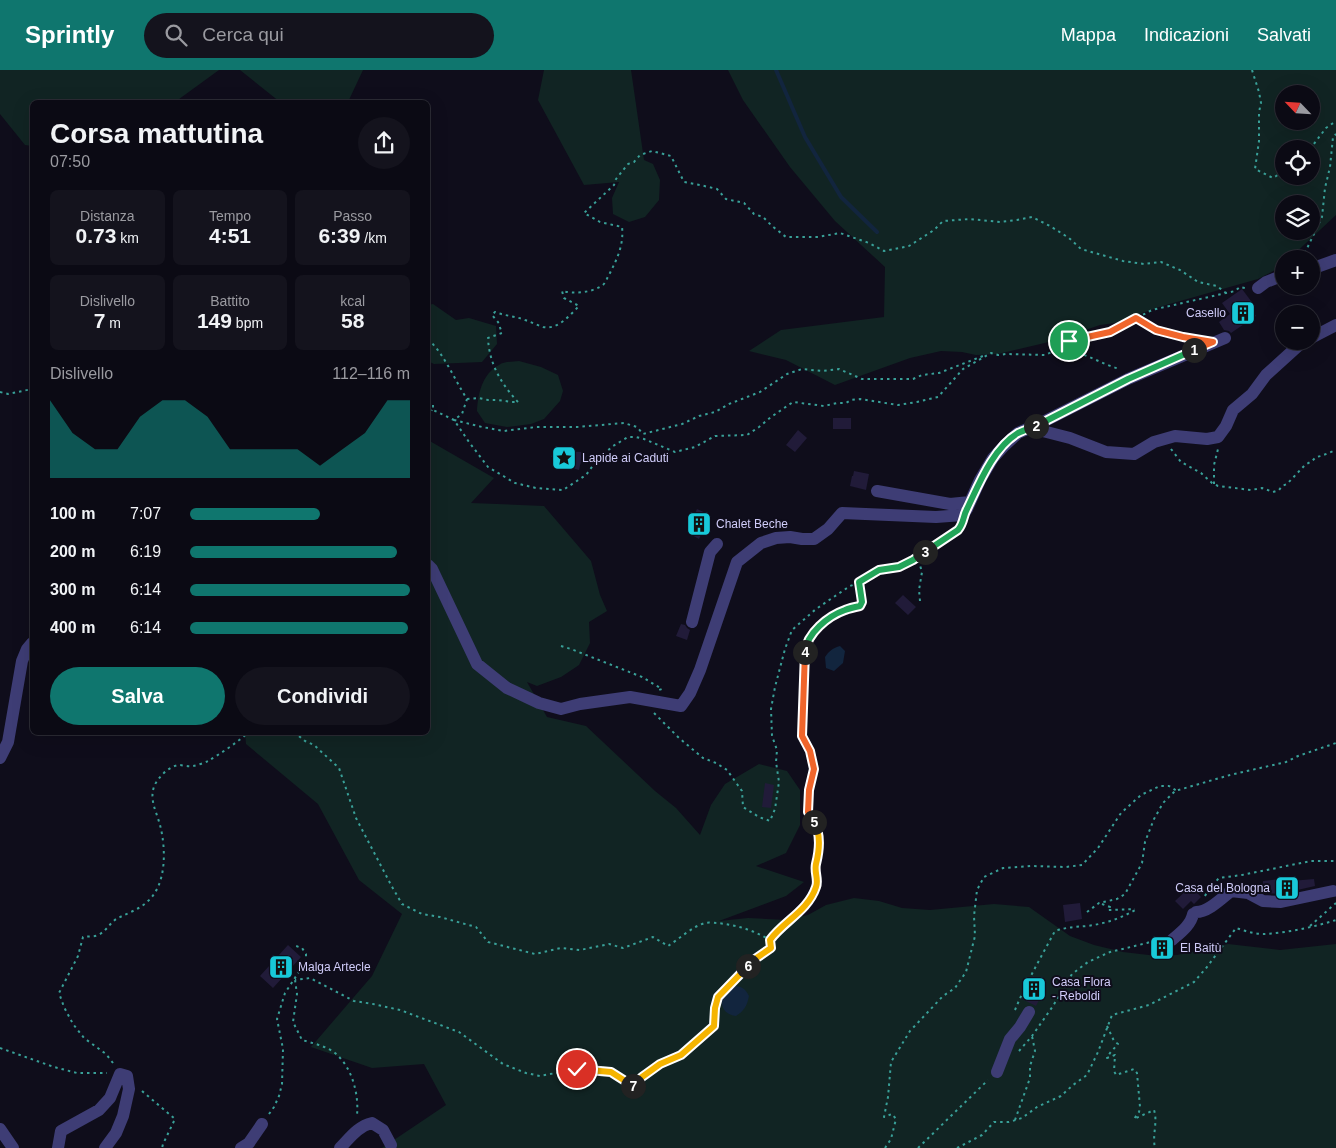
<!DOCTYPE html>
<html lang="it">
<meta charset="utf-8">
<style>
:root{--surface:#0b0a14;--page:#14131d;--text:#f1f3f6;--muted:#9a9aa0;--line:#2b2b34;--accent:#0f766e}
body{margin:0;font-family:Helvetica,sans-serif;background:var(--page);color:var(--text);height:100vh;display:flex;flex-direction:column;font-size:19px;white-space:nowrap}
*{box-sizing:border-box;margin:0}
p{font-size:16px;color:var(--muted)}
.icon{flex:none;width:28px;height:28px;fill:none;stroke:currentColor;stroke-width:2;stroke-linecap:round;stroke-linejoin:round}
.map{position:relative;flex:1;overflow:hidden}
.details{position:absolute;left:30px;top:30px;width:400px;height:635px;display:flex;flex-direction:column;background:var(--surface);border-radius:8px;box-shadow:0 5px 20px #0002,0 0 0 1px var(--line)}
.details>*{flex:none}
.needle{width:32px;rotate:295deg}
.tools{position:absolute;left:1275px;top:15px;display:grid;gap:10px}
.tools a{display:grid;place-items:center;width:45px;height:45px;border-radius:50%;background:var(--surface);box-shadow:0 5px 20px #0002,0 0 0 1px var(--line);font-size:25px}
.pin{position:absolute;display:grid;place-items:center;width:42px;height:42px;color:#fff;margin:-21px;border:2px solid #fff;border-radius:50%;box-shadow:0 1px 5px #0007}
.km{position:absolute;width:25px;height:25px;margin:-12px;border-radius:50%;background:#222;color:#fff;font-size:14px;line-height:25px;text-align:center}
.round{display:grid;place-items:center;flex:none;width:52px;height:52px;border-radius:26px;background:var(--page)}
.summary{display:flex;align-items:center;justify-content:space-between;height:85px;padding:0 20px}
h1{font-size:28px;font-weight:800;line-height:38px}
.stats{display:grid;grid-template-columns:repeat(3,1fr);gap:8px;height:85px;padding:5px 20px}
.stats div{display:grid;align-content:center;border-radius:8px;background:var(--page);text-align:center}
.stats b{font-size:21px;font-weight:800}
.stats small{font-size:14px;font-weight:400}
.stats p{font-size:14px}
.chart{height:140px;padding:10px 20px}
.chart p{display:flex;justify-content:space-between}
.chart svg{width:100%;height:90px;margin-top:5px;fill:var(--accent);opacity:.7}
.action{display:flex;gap:10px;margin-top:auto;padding:10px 20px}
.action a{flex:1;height:58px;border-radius:30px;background:var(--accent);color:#fff;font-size:20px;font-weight:800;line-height:58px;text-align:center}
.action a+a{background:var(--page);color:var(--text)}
ul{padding:0 20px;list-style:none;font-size:16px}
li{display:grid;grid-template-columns:80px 60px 1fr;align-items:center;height:38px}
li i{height:12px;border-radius:6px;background:var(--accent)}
header{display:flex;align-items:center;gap:30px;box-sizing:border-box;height:70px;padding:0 25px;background:var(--accent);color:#fff}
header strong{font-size:24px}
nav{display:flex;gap:28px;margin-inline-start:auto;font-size:18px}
.search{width:350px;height:45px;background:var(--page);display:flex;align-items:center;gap:12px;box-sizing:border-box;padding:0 18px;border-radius:28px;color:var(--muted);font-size:19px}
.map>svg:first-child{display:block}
.green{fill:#112423;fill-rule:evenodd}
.water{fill:#12253e}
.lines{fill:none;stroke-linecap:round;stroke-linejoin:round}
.stream{stroke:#12253e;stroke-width:4}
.building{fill:#211b39}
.path{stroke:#39a098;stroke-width:2;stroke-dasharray:2.5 4;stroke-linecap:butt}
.minor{stroke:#3e3d75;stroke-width:12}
.split-1-casing{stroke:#fff;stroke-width:10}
.split-2-casing{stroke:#fff;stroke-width:10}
.split-3-casing{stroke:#fff;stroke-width:10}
.split-4-casing{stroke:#fff;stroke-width:10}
.split-5-casing{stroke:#fff;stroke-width:10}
.split-6-casing{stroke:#fff;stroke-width:10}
.split-7-casing{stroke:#fff;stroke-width:10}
.split-8-casing{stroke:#fff;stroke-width:10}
.split-1{stroke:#f0652b;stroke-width:6}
.split-2{stroke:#22a559;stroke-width:6}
.split-3{stroke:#22a559;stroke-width:6}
.split-4{stroke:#22a559;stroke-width:6}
.split-5{stroke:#f0652b;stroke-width:6}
.split-6{stroke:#f5b400;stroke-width:6}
.split-7{stroke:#f5b400;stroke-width:6}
.split-8{stroke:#f5b400;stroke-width:6}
.labels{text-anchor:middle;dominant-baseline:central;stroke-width:4;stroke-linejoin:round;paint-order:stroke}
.poi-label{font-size:12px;fill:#d0ccf9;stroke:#0f0d1b;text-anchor:start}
</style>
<header>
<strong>Sprintly</strong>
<div class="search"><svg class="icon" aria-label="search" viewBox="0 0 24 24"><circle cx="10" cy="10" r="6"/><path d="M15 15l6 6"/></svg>Cerca qui</div>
<nav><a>Mappa</a><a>Indicazioni</a><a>Salvati</a></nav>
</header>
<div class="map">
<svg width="1336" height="1078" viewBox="0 0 1336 1078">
<rect width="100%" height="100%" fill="#0f0d1b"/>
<path class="green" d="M0 0H219L175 32H32V76L25 75 0 44Z
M240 0H363L348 32H280Z
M544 0H631L644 90 653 94 660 110 659 130 645 147 629 152 613 144 612 128 619 112 584 115 538 30Z
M728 0H1336V145L1289 189H1284V193L1277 199 1258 209 1159 237 1115 253 1100 255 1053 271 998 284 976 285 962 282 941 281 910 288 835 315 786 290 749 281 781 260 884 247 885 197 835 151 790 97 743 30ZM1284 24H1311V51H1284ZM1284 79H1311V106H1284ZM1284 134H1311V161H1284Z
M433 234 456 250 469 248 496 256 497 274 482 292 434 294 428 291V235Z
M519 291 541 297 558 305 563 321 560 331 544 349 531 354 507 357 485 353 477 341C478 324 482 304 499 295 504 291 513 292 519 291Z
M428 370 494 408 471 433 544 436 591 491 600 525 607 541 589 552 590 573 579 595 561 607 537 616 527 612 547 647 586 656 655 721 676 738 700 765 711 735 725 714 759 694 787 701 800 720V755L786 783 756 796 804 812 786 826 719 851 748 848 786 850 808 845 826 835 854 828 879 831 902 838 930 840 994 834 1029 837 1070 866 1094 875 1123 882 1157 886 1177 885 1228 874 1280 880 1336 874V1078H382L446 1035 424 994 372 998 311 977 372 906 402 844 359 810 318 734 246 674 245 663 428 662Z"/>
<path class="water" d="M840 576 845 581 843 593 834 601 826 598 825 587C829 581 833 578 840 576Z
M733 916C741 916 745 918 749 926 747 936 744 941 736 946 725 945 718 935 724 925 726 922 730 919 733 916Z"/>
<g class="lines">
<path class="stream" d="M776 0 805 67 841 127 877 162"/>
</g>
<path class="building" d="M1242 219 1254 235 1251 238 1256 246 1231 263 1229 261 1224 260 1219 252 1230 244 1222 233Z
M833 348H851V359H833Z
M798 360 807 368 795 382 786 375Z
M560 381 583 382 579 400 558 394 551 386Z
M854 401 869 404 866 420 850 416 852 406H853Z
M697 439 708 444 705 451 707 452 699 469 690 464 693 455 690 454Z
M903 525 916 537 908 545 895 533Z
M681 554 685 555 687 558 690 560 687 570 676 566Z
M765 713 774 715 771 738 762 737Z
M1279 809 1280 812 1314 809 1315 816 1280 824 1265 823 1258 819V817L1263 816V811Z
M1191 816 1201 827 1194 834 1191 831 1183 839 1175 831Z
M1080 833 1082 849 1065 852 1063 835Z
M1164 871 1166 876 1173 878V879L1156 887 1151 877Z
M288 875 301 887 273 918 260 906Z
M1033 906 1045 912 1038 926 1040 928 1036 936 1022 929Z"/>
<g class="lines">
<path class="path" d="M1252 0 1259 22 1261 33 1259 42V71L1255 99 1273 108 1284 101
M1310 79 1326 58 1336 51
M1302 189 1322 147 1325 118 1330 97 1333 67 1336 64
M1136 248 1156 260 1191 269
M428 269C445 285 454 309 467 329L462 344 454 350 482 357 504 361 536 357H577L624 353 637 357 643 364 682 354 699 346 715 342 729 334 760 322 787 304 802 299 822 301 839 299 862 309H913L922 305 939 303 983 286
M1059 279C1079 279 1100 294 1120 299
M0 322 8 324 32 319
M467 329 479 328 488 330H498L512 332H518
M428 331 433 335V340
M518 332C501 314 489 293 488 268L502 263 498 252 492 245 495 242C505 246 515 246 525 250 531 252 537 255 543 257 558 260 569 246 579 236L564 228 562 221C575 224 591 223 603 215 606 212 607 208 609 205 617 189 624 175 622 157L600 152 584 143 614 115 616 109 628 94 634 92 640 85 652 81 671 86 684 112 700 115 717 119 726 129 744 133 754 144 763 147 772 156 786 167H818L840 163 869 173 884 181 909 176 934 160 943 151 970 149 1000 152 1017 150 1032 147 1050 156 1069 168 1081 179 1123 191 1144 194 1161 192 1180 200 1198 212 1217 216 1226 223
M428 339 433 340 454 350 469 372 488 397 515 413 536 418 563 420 586 405 597 390 613 376 628 367H636L644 369 675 382 695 377 715 366 747 365 759 357 771 347 793 332 824 336 837 333H846L851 330 860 329 898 335 917 332 938 327 963 299 991 283 998 285 1006 284 1045 285 1059 279 1069 271 1110 262 1152 240 1235 221 1240 217 1245 218
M428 346 432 340
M1171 379 1181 392 1201 403 1212 413 1218 416 1251 420 1262 418 1273 422 1279 420 1282 416 1287 414 1305 395 1312 391 1316 387 1321 386 1336 380
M1214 414V395L1218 379
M920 531 919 520 922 502 919 492 920 486 960 457
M561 576 571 579 642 607 662 619 659 620
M654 643 679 668 703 688 716 693 727 700 742 721 743 737 759 747 770 751 775 739 779 712 776 692 777 680 772 666 771 639 775 617 785 579 792 560 816 539 850 516 859 513
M294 662 305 671 314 675 339 698 356 748 391 815 402 834 422 844 440 847 476 857 488 872 535 884 561 878 580 880 609 874 623 878 653 867 668 876C679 869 693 856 705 853 709 852 714 853 717 853 737 855 753 860 770 870L771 878 755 889 718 927 715 938 714 956 681 985 660 994 642 1007 633 1017 611 1002 577 999 540 1006 526 1003 503 994 459 962 400 940 373 934 354 931 310 908 295 910
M1205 826 1208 820 1219 808 1242 805 1311 791H1336
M1102 834 1110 837 1108 840 1135 839
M1087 842 1099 833 1117 829 1125 824 1142 793 1145 772 1154 749 1163 733 1175 721 1230 705 1286 692 1298 686 1336 673
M1310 856 1336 833
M770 870 774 864 792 849 810 831 817 815 814 800 818 785 817 758 808 743 809 720 814 699 810 681 802 666 806 578 812 563 828 549 844 540 860 536 862 532 859 513 879 500 899 497 920 486
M295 910 297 924 293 952 302 970C312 973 326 976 335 983 352 997 359 1024 357 1045
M1015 940C1026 913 1041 887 1055 861 1067 857 1075 857 1087 856 1104 854 1122 848 1137 839
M1107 956 1114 971 1118 974 1110 983 1107 988 1115 985 1114 1001 1116 1005 1134 999 1137 1003 1140 1037 1139 1042 1134 1049 1154 1040C1158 1052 1152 1065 1155 1078
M0 978 54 997 77 1003H107
M1019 981 1032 966 1053 936 1072 904 1088 892 1110 882 1147 873 1160 868
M113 993 106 984 84 968 73 954 64 937 59 923 78 886 83 867C88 866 94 867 98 865 107 861 110 852 118 848 128 843 140 839 148 831 167 814 166 778 160 755 156 740 147 726 157 711 162 704 169 697 178 695 183 695 189 697 193 696 198 695 204 693 208 691 220 684 238 672 249 662
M142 1021 175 1049 163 1074 162 1078
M269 1044 274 1037 279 1026 282 1014 283 979 277 949 285 923 306 891V884L302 878 296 876
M1015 1050 1030 1008V996L1035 981 1032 966
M885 1078 891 1069 896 1049 892 1044 884 1047 888 1027 891 992 910 961 943 926 955 918 966 902 975 866 974 846 977 820 984 807 1003 798 1031 796 1066 797 1082 795 1098 778 1121 743 1141 725 1160 716H1169L1177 721
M918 1078 988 1010
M957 1078 982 1065 994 1052H1009L1022 1048 1037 1037 1061 1026 1073 1015 1087 1005 1098 982 1112 945 1149 935 1194 912 1207 897 1236 858C1245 861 1254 864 1263 864 1287 863 1314 857 1336 850"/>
<path class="minor" d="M1311 199 1336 190
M1258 218 1266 212 1284 205
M1311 268 1336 255
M1031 358 1070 368 1106 382 1134 384 1154 372 1175 366 1207 369 1218 367 1226 356 1233 340 1252 324 1266 305 1298 276 1306 271
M877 421 950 434 970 432
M428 495 432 499 477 594 507 618 539 633 561 639 580 634 630 627 681 636 690 623 700 600 737 492 761 473 776 468 790 467 802 469H814L828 459 842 443 936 447 963 445 967 439 980 410 993 388 1005 375 1018 363 1043 352 1128 309 1225 268
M692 552 710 482 717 474
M0 688 8 672 22 591 27 579 32 573
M1196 842C1208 842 1221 829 1231 821L1248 823 1263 831 1281 832 1333 821
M1172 870C1180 863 1191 855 1193 844
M997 1002 1010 969 1020 957 1029 942
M0 1059 13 1078
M58 1078 61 1061 99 1040 110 1028 120 1004 127 1006 129 1019 123 1046 116 1063 105 1078
M241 1078 249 1073 262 1054
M340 1078C349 1069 358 1056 372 1053L383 1060 391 1075"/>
</g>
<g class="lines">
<defs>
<path id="split-1" d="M1069 271 1110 262 1136 248 1156 260 1183 267 1213 272 1194 280"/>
<path id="split-2" d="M1036 356 1128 309 1194 280"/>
<path id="split-3" d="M925 482 958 460C964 453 963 446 967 439 979 414 993 378 1018 363 1024 360 1031 358 1036 356"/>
<path id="split-4" d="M805 582C807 563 828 546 845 540 850 538 855 537 860 536L862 532 859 512 879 500 899 497 913 490 925 482"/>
<path id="split-5" d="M805 582 802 666 810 681 814 699 809 720 808 742 814 752"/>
<path id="split-6" d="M748 896 755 889 771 878 770 870C784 851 808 841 816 817 819 810 814 802 816 794 819 782 821 764 814 752"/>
<path id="split-7" d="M633 1016 642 1007 660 994 681 985 714 956 715 938 718 927 748 896"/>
<path id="split-8" d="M577 999 611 1002 633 1016"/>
</defs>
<use href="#split-1" class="split-1-casing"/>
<use href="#split-2" class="split-2-casing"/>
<use href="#split-3" class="split-3-casing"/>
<use href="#split-4" class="split-4-casing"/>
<use href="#split-5" class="split-5-casing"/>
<use href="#split-6" class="split-6-casing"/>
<use href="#split-7" class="split-7-casing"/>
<use href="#split-8" class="split-8-casing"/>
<use href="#split-1" class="split-1"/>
<use href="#split-2" class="split-2"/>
<use href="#split-3" class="split-3"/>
<use href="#split-4" class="split-4"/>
<use href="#split-5" class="split-5"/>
<use href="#split-6" class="split-6"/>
<use href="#split-7" class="split-7"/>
<use href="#split-8" class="split-8"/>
</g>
<defs>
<symbol id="building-square" viewBox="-11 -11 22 22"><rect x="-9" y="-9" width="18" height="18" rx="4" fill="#18c9d9" stroke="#0f0d1b"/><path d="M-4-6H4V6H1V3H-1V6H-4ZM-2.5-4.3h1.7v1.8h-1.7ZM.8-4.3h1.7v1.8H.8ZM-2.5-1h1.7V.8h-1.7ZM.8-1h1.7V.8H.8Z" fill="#111"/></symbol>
<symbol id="sight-square" viewBox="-11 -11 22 22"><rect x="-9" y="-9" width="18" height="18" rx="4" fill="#18c9d9" stroke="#0f0d1b"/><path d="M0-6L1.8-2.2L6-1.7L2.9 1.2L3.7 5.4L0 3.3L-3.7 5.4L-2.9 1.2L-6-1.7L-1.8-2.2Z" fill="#111"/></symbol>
</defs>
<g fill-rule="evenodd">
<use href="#building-square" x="1229" y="229" width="28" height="28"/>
<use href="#sight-square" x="550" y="374" width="28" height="28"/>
<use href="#building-square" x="685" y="440" width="28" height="28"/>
<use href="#building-square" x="1273" y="804" width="28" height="28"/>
<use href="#building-square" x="1148" y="864" width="28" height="28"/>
<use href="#building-square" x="267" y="883" width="28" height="28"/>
<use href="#building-square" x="1020" y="905" width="28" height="28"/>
</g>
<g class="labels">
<g class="poi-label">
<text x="1226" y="243" text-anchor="end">Casello</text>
<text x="582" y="388">Lapide ai Caduti</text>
<text x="716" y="454">Chalet Beche</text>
<text x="1270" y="818" text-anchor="end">Casa del Bologna</text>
<text x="1180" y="878">El Baitù</text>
<text x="298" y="897">Malga Artecle</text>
<text x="1052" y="912">Casa Flora<tspan x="1052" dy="14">- Reboldi</tspan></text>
</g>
</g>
</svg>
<div class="tools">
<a><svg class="needle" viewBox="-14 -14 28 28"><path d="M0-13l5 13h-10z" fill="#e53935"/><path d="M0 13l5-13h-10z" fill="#9a9aa0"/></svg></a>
<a><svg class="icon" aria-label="locate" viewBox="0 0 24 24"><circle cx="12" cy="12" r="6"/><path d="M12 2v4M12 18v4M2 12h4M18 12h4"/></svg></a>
<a><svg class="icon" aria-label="layers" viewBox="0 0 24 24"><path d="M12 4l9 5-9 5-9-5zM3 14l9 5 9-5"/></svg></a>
<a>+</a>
<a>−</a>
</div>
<div class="pin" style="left:1069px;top:271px;background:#1e9e55"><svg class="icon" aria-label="arrive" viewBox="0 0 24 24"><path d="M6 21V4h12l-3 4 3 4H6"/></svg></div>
<div class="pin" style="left:577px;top:999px;background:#d93025"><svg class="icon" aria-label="check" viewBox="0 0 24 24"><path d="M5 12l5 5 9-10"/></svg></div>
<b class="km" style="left:1194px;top:280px">1</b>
<b class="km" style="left:1036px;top:356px">2</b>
<b class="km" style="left:925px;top:482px">3</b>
<b class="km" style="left:805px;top:582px">4</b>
<b class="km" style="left:814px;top:752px">5</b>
<b class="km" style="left:748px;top:896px">6</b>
<b class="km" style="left:633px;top:1016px">7</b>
<section class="details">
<div class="summary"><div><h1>Corsa mattutina</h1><p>07:50</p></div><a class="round"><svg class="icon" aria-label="share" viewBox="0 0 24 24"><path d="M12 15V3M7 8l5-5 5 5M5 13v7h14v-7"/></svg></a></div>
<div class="stats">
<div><p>Distanza</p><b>0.73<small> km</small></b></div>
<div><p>Tempo</p><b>4:51</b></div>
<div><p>Passo</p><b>6:39<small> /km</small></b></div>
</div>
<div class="stats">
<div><p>Dislivello</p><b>7<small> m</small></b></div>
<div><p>Battito</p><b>149<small> bpm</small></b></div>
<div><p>kcal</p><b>58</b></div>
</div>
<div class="chart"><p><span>Dislivello</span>112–116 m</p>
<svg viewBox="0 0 160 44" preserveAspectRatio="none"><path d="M0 44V6L10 22L20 30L30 30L40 14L50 6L60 6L70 14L80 30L90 30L100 30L110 30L120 38L130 30L140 22L150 6L160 6V44z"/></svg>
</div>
<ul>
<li><b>100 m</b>7:07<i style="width:59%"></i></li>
<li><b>200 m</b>6:19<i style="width:94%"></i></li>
<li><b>300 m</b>6:14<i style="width:100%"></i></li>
<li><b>400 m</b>6:14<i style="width:99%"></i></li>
</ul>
<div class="action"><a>Salva</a><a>Condividi</a></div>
</section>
</div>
